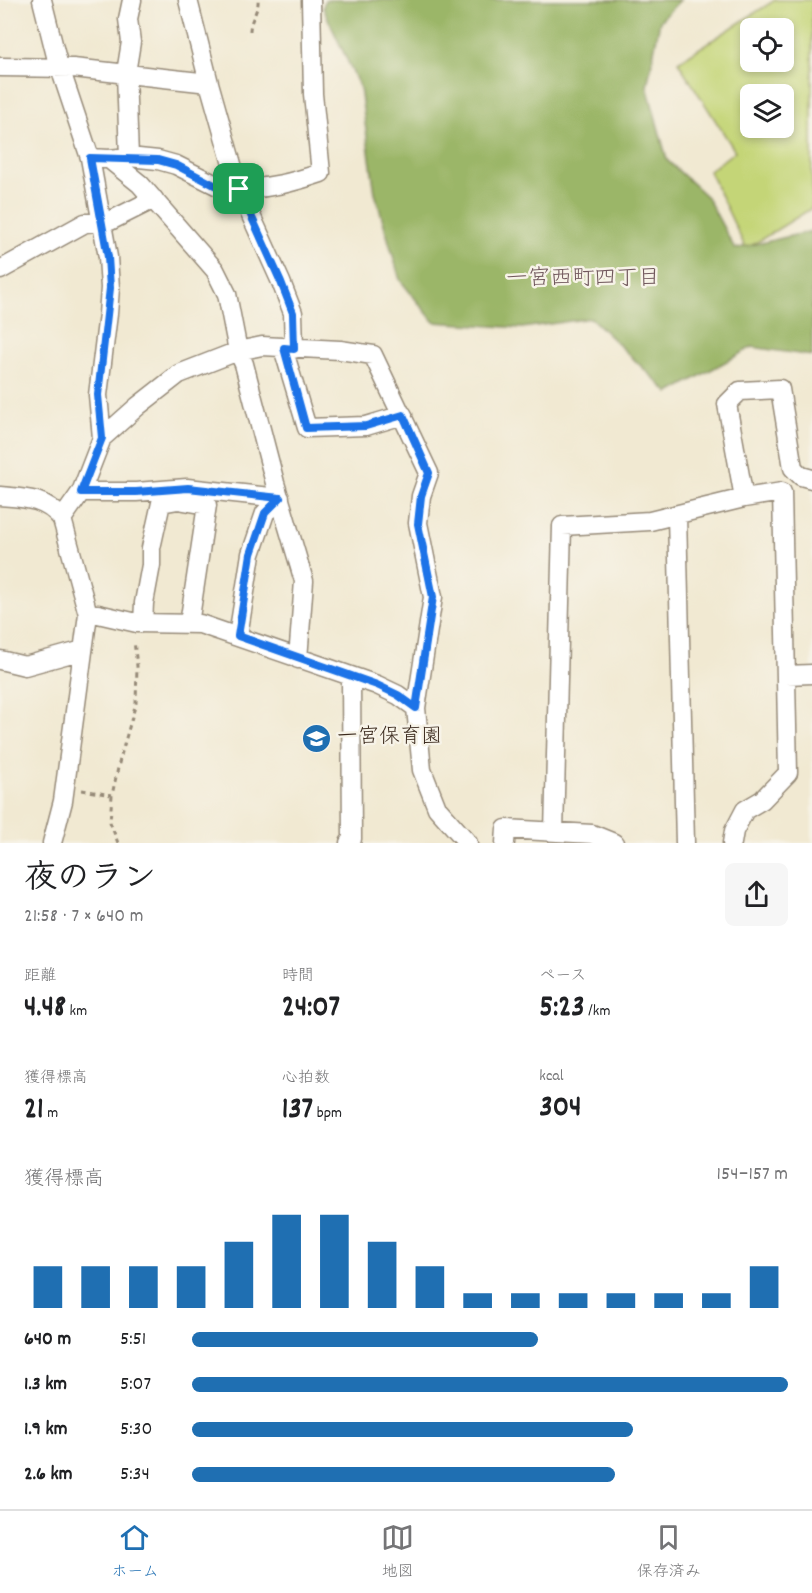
<!DOCTYPE html>
<html lang="ja">
<meta charset="utf-8">
<style>
:root{--surface:#fff;--page:#f6f6f6;--text:#202124;--muted:#757577;--line:#e0e0e0;--accent:#1f6fb2}
body{margin:0;font-family:Dekko,"Klee One",sans-serif;background:var(--page);color:var(--text);height:100vh;display:flex;flex-direction:column;font-size:22px;white-space:nowrap}
*{box-sizing:border-box;margin:0}
p{font-size:20px;color:var(--muted)}
.icon{flex:none;width:33px;height:33px;fill:none;stroke:currentColor;stroke-width:2;stroke-linecap:round;stroke-linejoin:round}
.map{position:relative;height:843px;overflow:hidden}
.sheet{display:flex;flex-direction:column;background:var(--surface);flex:1}
.sheet>*{flex:none}
.fabs{position:absolute;left:740px;top:18px;display:grid;gap:12px}
.fabs a{display:grid;place-items:center;width:54px;height:54px;border-radius:9px;background:var(--surface);box-shadow:0 3px 9px #0003;font-size:30px}
.pin{position:absolute;display:grid;place-items:center;width:51px;height:51px;color:#fff;margin:-26px;border-radius:12px;box-shadow:0 3px 9px #0006}
.round{display:grid;place-items:center;flex:none;width:63px;height:63px;border-radius:9px;background:var(--page)}
.overview{display:flex;align-items:center;justify-content:space-between;height:102px;padding:0 24px}
h1{font-size:33px;font-weight:700;line-height:45px}
.stats{display:grid;grid-template-columns:repeat(3,1fr);gap:9px;height:102px;padding:6px 24px}
.stats div{display:grid;align-content:center}
.stats b{font-size:30px;font-weight:700}
.stats small{font-size:16px;font-weight:400}
.stats p{font-size:16px}
.chart{height:168px;padding:12px 24px}
.chart p{display:flex;justify-content:space-between}
.chart svg{width:100%;height:108px;margin-top:6px;stroke:var(--accent);stroke-width:6}
ul{padding:0 24px;list-style:none;font-size:20px}
li{display:grid;grid-template-columns:96px 72px 1fr;align-items:center;height:45px}
li i{height:15px;border-radius:8px;background:var(--accent)}
.tab-bar{display:flex;justify-content:space-around;align-items:center;height:84px;border-top:2px solid var(--line);background:var(--surface);font-size:16px;color:var(--muted)}
.tab-bar a{display:grid;justify-items:center;gap:3px}
.tab-bar .on{color:var(--accent)}
.map>svg:first-child{display:block}
.green{fill:#c4d577;stroke:#80804a;stroke-width:1.5;fill-rule:evenodd}
.forest{fill:#9bb668;stroke:#6b7043;stroke-width:1.5}
.lines{fill:none;stroke-linecap:round;stroke-linejoin:round}
.minor-casing{stroke:#968a78;stroke-width:21}
.path{stroke:#968a78;stroke-width:3;stroke-dasharray:4.5 4.5;stroke-linecap:butt}
.minor{stroke:#fff;stroke-width:18}
.route-casing{stroke:#fff;stroke-width:12}
.route{stroke:#1a73e8;stroke-width:8}
.labels{text-anchor:middle;dominant-baseline:central;stroke-width:5;stroke-linejoin:round;paint-order:stroke}
.poi-label{font-size:21px;fill:#3b2a1e;stroke:#f7f3e8;text-anchor:start}
.neighbourhood-label{font-size:22px;fill:#71585d;stroke:#f7f3e8}
</style>
<div class="map">
<svg width="812" height="843" viewBox="0 0 812 843">
<rect width="100%" height="100%" fill="#f7f3e8"/>
<filter id="ink" filterUnits="userSpaceOnUse"><feTurbulence type="fractalNoise" baseFrequency=".0167" numOctaves="2"/><feDisplacementMap in="SourceGraphic" scale="12" xChannelSelector="R" yChannelSelector="G"/><feConvolveMatrix kernelMatrix="1 2 1 2 8 2 1 2 1" color-interpolation-filters="sRGB"/></filter>
<filter id="wash" filterUnits="userSpaceOnUse"><feTurbulence type="fractalNoise" baseFrequency=".008" numOctaves="4" result="noise"/><feDisplacementMap in="SourceGraphic" scale="24" xChannelSelector="R" yChannelSelector="G"/><feGaussianBlur stdDeviation="1.35" result="paint"/><feColorMatrix in="noise" values="0 0 0 0 0 0 0 0 0 0 0 0 0 0 0 0 0 1.4 0 .05"/><feComposite in="paint" operator="in"/></filter>
<g filter="url(#wash)">
<rect width="100%" height="100%" fill="#f1e9d2"/>
<path class="green" d="M775 0H812V208L746 249 709 171 735 151 678 62ZM750 28H783V62H750ZM750 94H783V128H750Z"/>
<path class="forest" d="M325 0H680L660 21 647 86 667 160 707 197 735 249 812 231V356L752 347 669 393 591 318 522 328 434 322 400 280 375 193 360 88 323 8Z"/>
</g>
<g filter="url(#ink)">
<g class="lines">
<defs>
<path id="minor" d="M42 0 56 56 90 158 108 257 110 288 108 314 98 395 102 438 81 492 62 519
M188 0 209 83 239 189C268 189 294 182 321 173L313 94 311 0
M0 67 73 68 209 83
M129 157 126 73 131 42 128 19 132 0
M90 158 109 159 140 184 215 270 227 294 238 351 244 364 275 483 304 581 298 659
M109 159 129 157 158 160 176 165 222 188 239 189 281 282 293 313 294 349
M0 270 85 223 110 221 154 199
M283 348 307 428 366 426 403 415
M102 438 138 406 179 374 238 351 262 346 340 350 373 355 429 473 421 496 418 523 433 597 416 708 422 770 437 808 468 843
M81 492H136L187 488 280 498
M0 496C24 498 46 498 62 519L88 614 63 801 52 843
M744 498 727 404 740 391 780 389 793 468 801 476 812 479
M677 515 685 843
M88 614H98L137 623 200 624 377 685 398 695 416 708
M143 623 144 603 151 565V548L161 503 178 500 207 505 189 624
M238 636 251 554 265 513 280 498
M0 660 25 666 83 650
M786 675 812 674
M554 832 562 526 650 521 744 498 782 492 788 773 762 800 745 810 734 831 732 843
M349 843 352 839 351 677
M505 843 506 829 592 834 614 843"/>
</defs>
<use href="#minor" class="minor-casing"/>
<path class="path" d="M250 31C250 19 259 11 258 0
M82 790 112 795
M118 843 110 822 112 795 120 759 136 703 137 666 134 641"/>
<use href="#minor" class="minor"/>
</g>
</g>
<g class="lines" filter="url(#ink)">
<defs>
<path id="route" d="M90 158 158 160 176 165 222 189H239L281 282 293 313 294 349 284 348 306 428 366 426 403 415 429 473 421 496 418 524 433 597 416 708 398 695 377 685 238 636 251 554 265 513 280 498 188 488 136 492H81L102 438 98 395 110 288 108 257Z"/>
</defs>
<use href="#route" class="route-casing"/>
<use href="#route" class="route"/>
</g>
<defs>
<symbol id="school-disc" viewBox="-11 -11 22 22"><circle r="9.5" fill="#1f6fb2" stroke="#f7f3e8"/><path d="M0-5L7-2L0 1L-7-2ZM-4 1L0 2.5L4 1V4Q0 6-4 4Z" fill="#fff"/></symbol>
</defs>
<g fill-rule="evenodd">
<use href="#school-disc" x="300" y="722" width="33" height="33"/>
</g>
<g class="labels">
<g class="poi-label">
<text x="337" y="738">一宮保育園</text>
</g>
<g class="neighbourhood-label">
<text x="583" y="279">一宮西町四丁目</text>
</g>
</g>
</svg>
<div class="fabs">
<a><svg class="icon" aria-label="locate" viewBox="0 0 24 24"><circle cx="12" cy="12" r="6"/><path d="M12 2v4M12 18v4M2 12h4M18 12h4"/></svg></a>
<a><svg class="icon" aria-label="layers" viewBox="0 0 24 24"><path d="M12 4l9 5-9 5-9-5zM3 14l9 5 9-5"/></svg></a>
</div>
<div class="pin" style="left:239px;top:189px;background:#1e9e55"><svg class="icon" aria-label="arrive" viewBox="0 0 24 24"><path d="M6 21V4h12l-3 4 3 4H6"/></svg></div>
</div>
<section class="sheet">
<div class="overview"><div><h1>夜のラン</h1><p>21:58 · 7 × 640 m</p></div><a class="round"><svg class="icon" aria-label="share" viewBox="0 0 24 24"><path d="M12 15V3M7 8l5-5 5 5M5 13v7h14v-7"/></svg></a></div>
<div class="stats">
<div><p>距離</p><b>4.48<small> km</small></b></div>
<div><p>時間</p><b>24:07</b></div>
<div><p>ペース</p><b>5:23<small> /km</small></b></div>
</div>
<div class="stats">
<div><p>獲得標高</p><b>21<small> m</small></b></div>
<div><p>心拍数</p><b>137<small> bpm</small></b></div>
<div><p>kcal</p><b>304</b></div>
</div>
<div class="chart"><p><span>獲得標高</span>154–157 m</p>
<svg viewBox="0 0 160 44" preserveAspectRatio="none"><path d="M5 44V27M15 44V27M25 44V27M35 44V27M45 44V17M55 44V6M65 44V6M75 44V17M85 44V27M95 44V38M105 44V38M115 44V38M125 44V38M135 44V38M145 44V38M155 44V27"/></svg>
</div>
<ul>
<li><b>640 m</b>5:51<i style="width:58%"></i></li>
<li><b>1.3 km</b>5:07<i style="width:100%"></i></li>
<li><b>1.9 km</b>5:30<i style="width:74%"></i></li>
<li><b>2.6 km</b>5:34<i style="width:71%"></i></li>
</ul>
</section>
<nav class="tab-bar">
<a class="on"><svg class="icon" aria-label="home" viewBox="0 0 24 24"><path d="M3 11l9-7 9 7M6 9v11h12V9"/></svg>ホーム</a>
<a><svg class="icon" aria-label="map" viewBox="0 0 24 24"><path d="M3 6l6-2 6 2 6-2v14l-6 2-6-2-6 2zM9 4v14M15 6v14"/></svg>地図</a>
<a><svg class="icon" aria-label="saved" viewBox="0 0 24 24"><path d="M7 4h10v16l-5-4-5 4z"/></svg>保存済み</a>
</nav>
